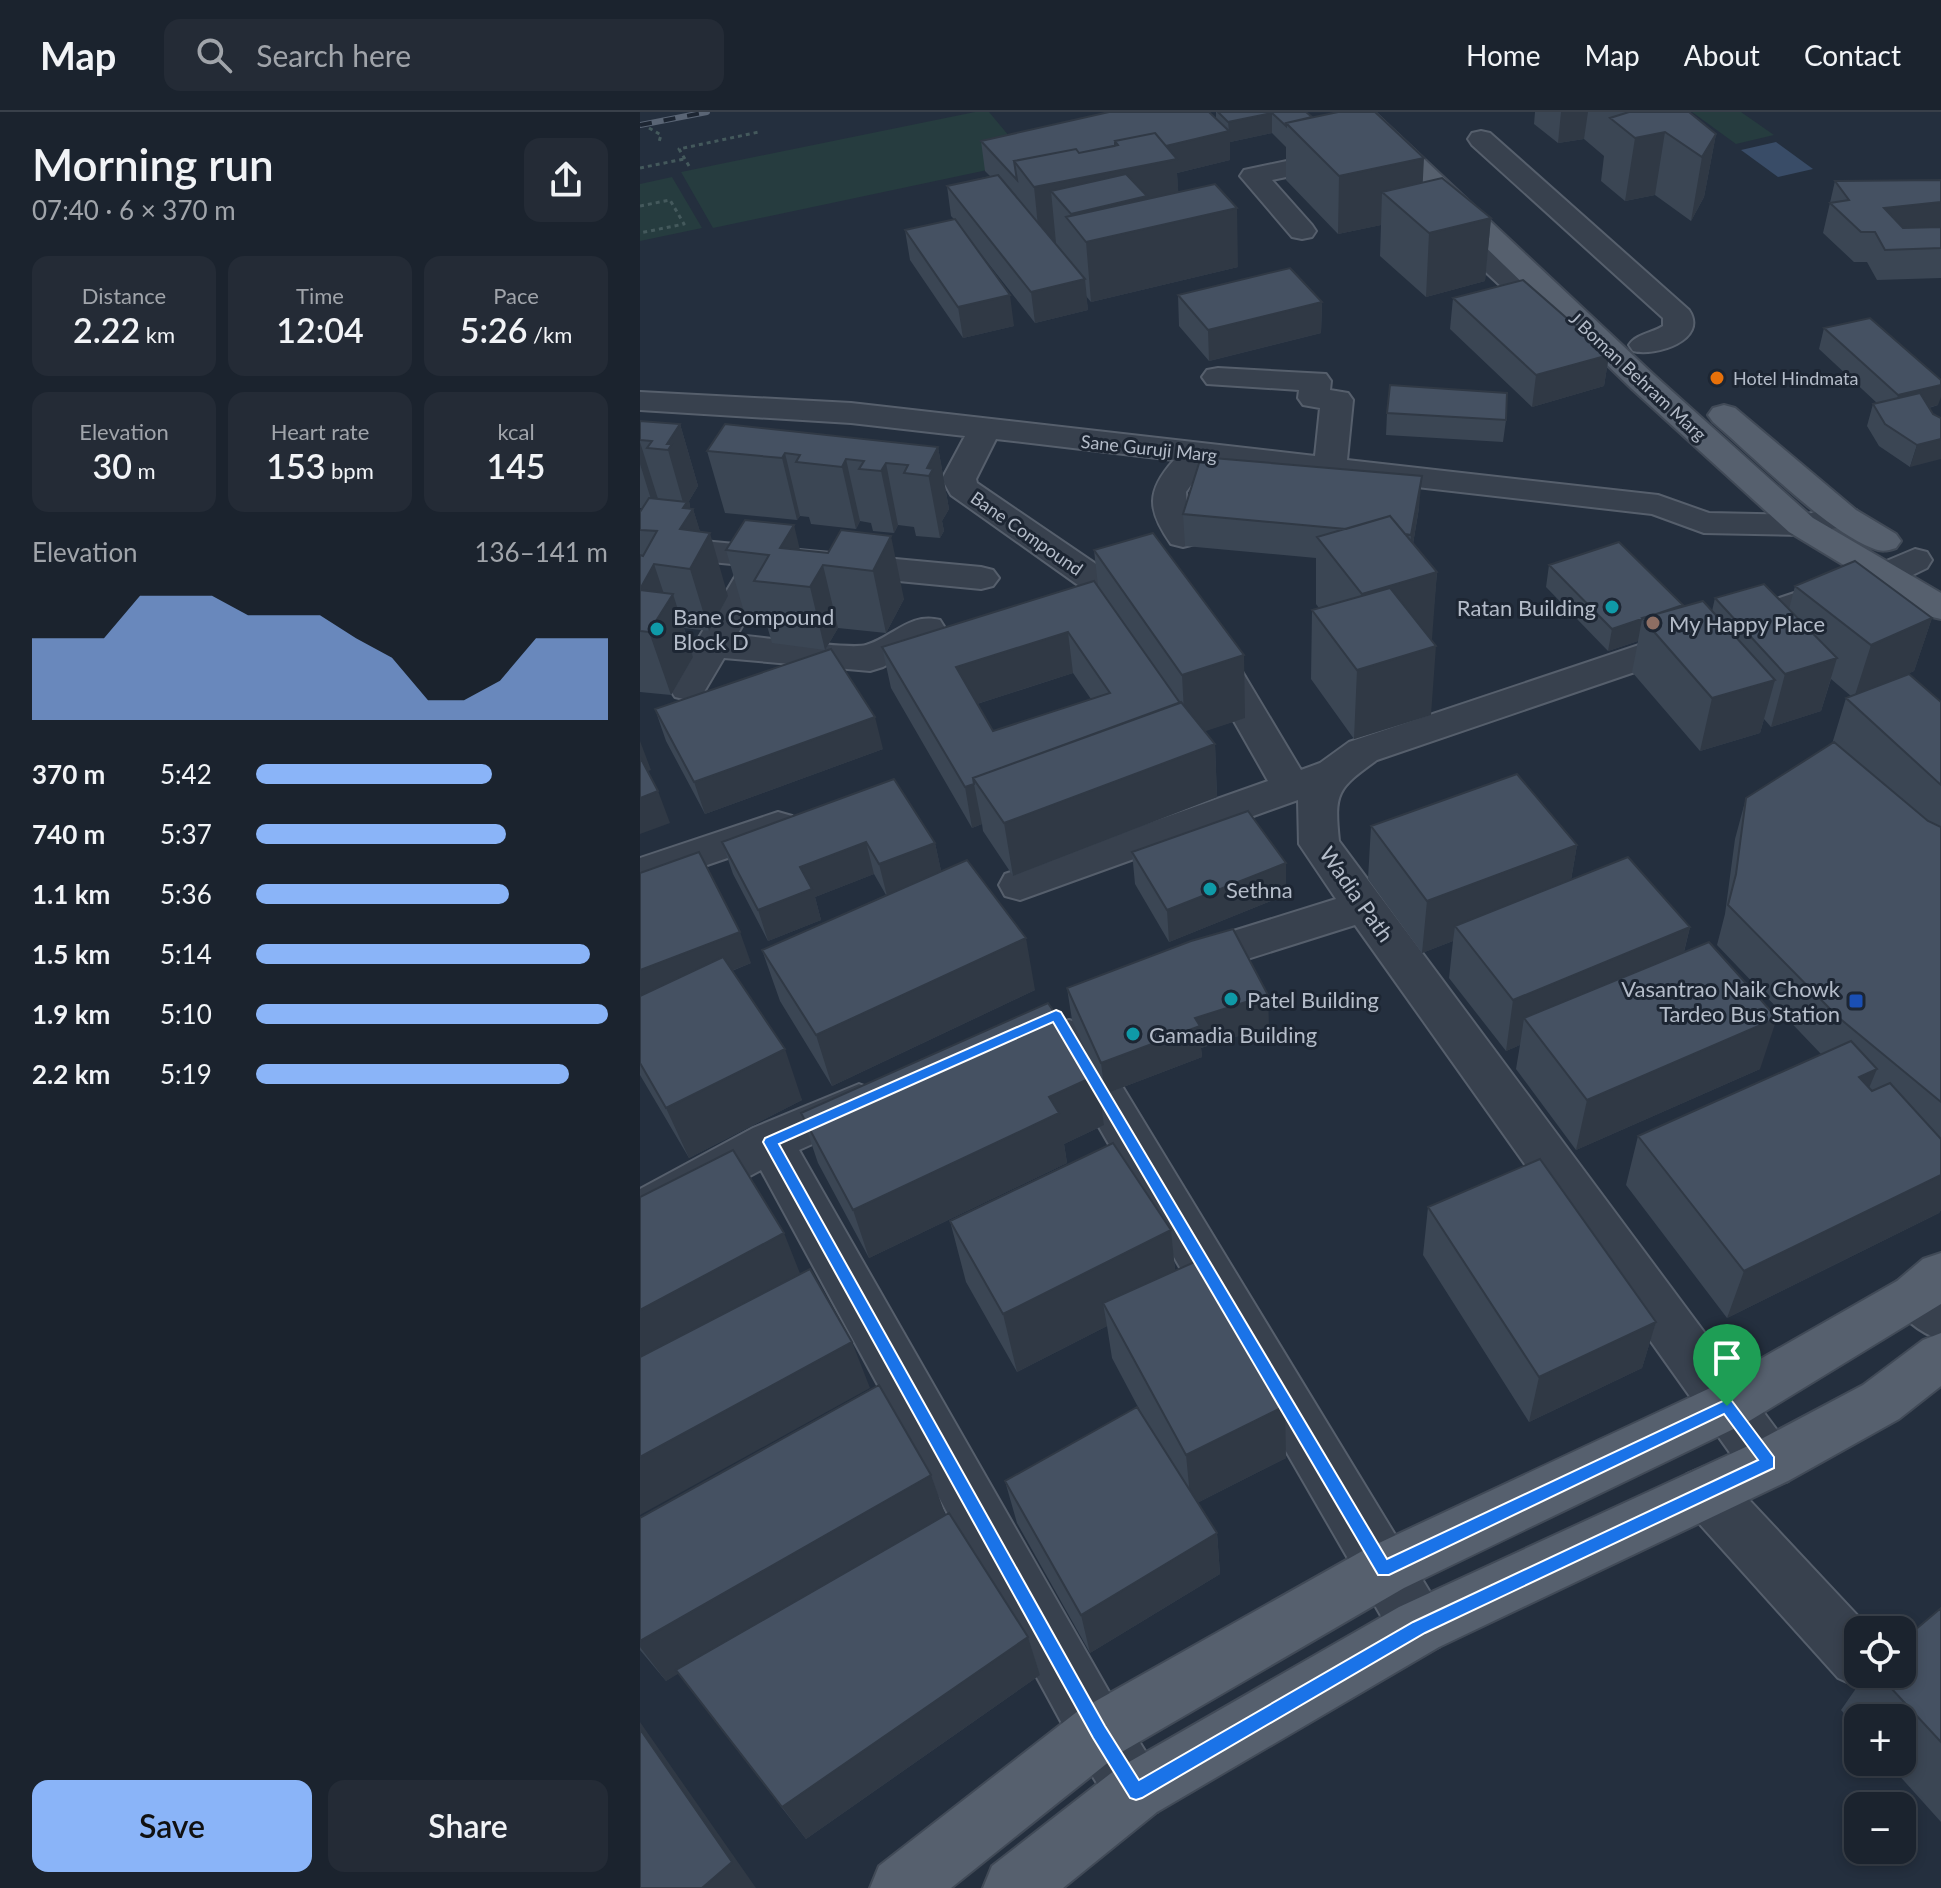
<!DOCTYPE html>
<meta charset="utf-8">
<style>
:root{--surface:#1b232e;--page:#242b36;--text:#f1f3f6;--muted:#a0a4aa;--line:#39404a;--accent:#8ab4f8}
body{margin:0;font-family:Lato,sans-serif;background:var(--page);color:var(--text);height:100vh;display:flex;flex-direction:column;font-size:30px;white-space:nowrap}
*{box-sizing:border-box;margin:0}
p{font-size:26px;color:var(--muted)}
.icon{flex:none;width:44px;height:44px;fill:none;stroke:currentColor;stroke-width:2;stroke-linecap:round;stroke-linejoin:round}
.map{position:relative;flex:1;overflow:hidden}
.side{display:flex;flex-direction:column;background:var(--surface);width:640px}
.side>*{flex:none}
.buttons{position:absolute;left:1204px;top:1504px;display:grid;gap:16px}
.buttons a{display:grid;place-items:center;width:72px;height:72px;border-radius:16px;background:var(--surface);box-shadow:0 4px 12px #0003,0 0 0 2px var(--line);font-size:40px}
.pin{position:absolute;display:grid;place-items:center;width:68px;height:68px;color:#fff;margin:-82px -34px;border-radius:50% 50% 50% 0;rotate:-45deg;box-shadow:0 0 8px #0007}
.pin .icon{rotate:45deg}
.round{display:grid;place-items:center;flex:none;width:84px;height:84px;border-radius:16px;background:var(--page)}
.headline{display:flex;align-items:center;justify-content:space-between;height:136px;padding:0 32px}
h1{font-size:44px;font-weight:600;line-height:60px}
.stats{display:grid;grid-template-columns:repeat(3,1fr);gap:12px;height:136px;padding:8px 32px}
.stats div{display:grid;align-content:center;border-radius:16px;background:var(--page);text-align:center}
.stats b{font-size:34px;font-weight:600}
.stats small{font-size:22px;font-weight:400}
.stats p{font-size:22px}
.chart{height:224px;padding:16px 32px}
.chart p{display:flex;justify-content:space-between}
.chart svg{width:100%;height:144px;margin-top:8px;fill:var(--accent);opacity:.7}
.primary-button{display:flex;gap:16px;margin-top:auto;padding:16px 32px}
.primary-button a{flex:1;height:92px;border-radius:16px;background:var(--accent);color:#111;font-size:32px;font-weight:600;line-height:92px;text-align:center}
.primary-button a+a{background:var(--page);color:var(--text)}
ul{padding:0 32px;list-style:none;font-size:26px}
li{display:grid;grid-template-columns:128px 96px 1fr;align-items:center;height:60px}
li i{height:20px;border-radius:10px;background:var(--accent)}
header{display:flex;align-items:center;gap:48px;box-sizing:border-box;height:112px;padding:0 40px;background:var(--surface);border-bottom:2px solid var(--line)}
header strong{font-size:38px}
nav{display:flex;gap:44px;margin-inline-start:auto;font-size:28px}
.search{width:560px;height:72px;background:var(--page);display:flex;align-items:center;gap:20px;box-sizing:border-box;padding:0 28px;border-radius:16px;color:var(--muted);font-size:30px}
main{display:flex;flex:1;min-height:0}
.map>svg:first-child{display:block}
.green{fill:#263c3f}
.water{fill:#394c67}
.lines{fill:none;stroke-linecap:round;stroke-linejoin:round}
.minor-casing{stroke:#565f6c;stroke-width:4}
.major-casing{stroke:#414a57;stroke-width:4}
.path{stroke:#44595c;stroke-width:3;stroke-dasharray:4 4;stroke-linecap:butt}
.minor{fill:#38414e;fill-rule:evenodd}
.major{fill:#56606e;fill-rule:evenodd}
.rail-casing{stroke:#5a6575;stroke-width:6}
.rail{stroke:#1d2633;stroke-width:4;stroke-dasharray:12;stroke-linecap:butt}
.wall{fill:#3b4654;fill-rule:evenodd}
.shaded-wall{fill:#303945}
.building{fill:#455162;stroke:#303945;stroke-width:2;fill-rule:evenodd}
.route{fill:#1a73e8;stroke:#fff;stroke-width:2;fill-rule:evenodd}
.food-dot{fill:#e8710a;stroke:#1d2633;stroke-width:3}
.culture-dot{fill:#0f9aa8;stroke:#1d2633;stroke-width:3}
.education-dot{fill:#8d6e63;stroke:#1d2633;stroke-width:3}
.transit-dot{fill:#1a4fb4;stroke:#1d2633;stroke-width:3}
.labels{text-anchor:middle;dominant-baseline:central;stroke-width:6;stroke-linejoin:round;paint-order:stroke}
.far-street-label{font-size:18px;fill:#b4bcc9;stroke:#1d2633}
.far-poi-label{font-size:18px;fill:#b4bcc9;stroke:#1d2633;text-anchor:start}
.poi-label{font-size:22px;fill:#b4bcc9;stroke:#1d2633;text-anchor:start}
.street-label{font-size:22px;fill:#b4bcc9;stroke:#1d2633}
</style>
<header>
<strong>Map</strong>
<div class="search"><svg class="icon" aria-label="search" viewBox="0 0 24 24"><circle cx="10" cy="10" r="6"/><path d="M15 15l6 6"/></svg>Search here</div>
<nav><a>Home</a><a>Map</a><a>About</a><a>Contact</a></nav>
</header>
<main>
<section class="side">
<div class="headline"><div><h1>Morning run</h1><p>07:40 · 6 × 370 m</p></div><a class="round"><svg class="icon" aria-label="share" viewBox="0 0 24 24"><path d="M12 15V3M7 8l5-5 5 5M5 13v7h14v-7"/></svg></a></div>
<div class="stats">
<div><p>Distance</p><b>2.22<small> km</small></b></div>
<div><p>Time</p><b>12:04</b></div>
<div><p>Pace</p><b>5:26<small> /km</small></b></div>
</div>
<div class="stats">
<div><p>Elevation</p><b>30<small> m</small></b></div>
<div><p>Heart rate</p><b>153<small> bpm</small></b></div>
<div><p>kcal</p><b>145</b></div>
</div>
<div class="chart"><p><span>Elevation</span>136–141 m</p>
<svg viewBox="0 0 160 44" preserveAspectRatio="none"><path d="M0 44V19L10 19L20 19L30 6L40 6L50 6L60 12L70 12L80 12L90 19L100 25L110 38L120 38L130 32L140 19L150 19L160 19V44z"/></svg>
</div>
<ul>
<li><b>370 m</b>5:42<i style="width:67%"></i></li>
<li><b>740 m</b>5:37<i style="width:71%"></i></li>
<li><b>1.1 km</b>5:36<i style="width:72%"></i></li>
<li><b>1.5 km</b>5:14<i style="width:95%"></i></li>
<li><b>1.9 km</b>5:10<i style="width:100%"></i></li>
<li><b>2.2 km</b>5:19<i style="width:89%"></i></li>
</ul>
<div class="primary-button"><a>Save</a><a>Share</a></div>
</section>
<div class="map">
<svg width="1301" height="1776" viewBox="0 0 1301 1776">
<rect width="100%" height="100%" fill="#242f3e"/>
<path class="green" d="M335 0H349L390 49 73 116 41 60Z
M1052 0H1101L1134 23 1096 32Z
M32 65 62 116 0 129V72Z"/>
<path class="water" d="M1136 30 1173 57 1138 65 1101 38Z"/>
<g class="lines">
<defs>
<path id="minor" d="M841 19 850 21 1049 198C1069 228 1015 245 993 239L989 233C996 222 1012 221 1023 214V206L832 33 828 27 832 21Z
M704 37 713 39 717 45 713 51 632 68 672 113 676 119 672 125 662 127 652 125 600 64 604 58Z
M803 97 813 99 928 204 932 210 928 216 917 219 906 216 793 111 789 105 793 99Z
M578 256 686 262 691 269 690 278 708 281 713 288 707 348 1018 383 1069 401 1161 403 1204 395 1216 398 1221 405 1216 412 1161 423 1064 421 1012 402 567 351 546 380 547 399 560 425 555 432 543 435 531 432C507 398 506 379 534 348L356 327 336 367 337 371 478 467 483 475 478 483 465 486 452 483 311 383 302 367 325 324 211 311 0 298V280L211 291 675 344 680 296 663 293 658 286 659 278 567 272 562 265 567 258Z
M0 423 341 455 353 458 359 466 353 474 341 477 135 457 97 523C119 525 211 538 226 533 253 525 270 500 300 508L305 516 300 524 243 555 230 559 84 546 61 585 48 588 35 585 29 576 102 453 0 443Z
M1275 437 1287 440 1292 448 1287 456 1256 471 737 648C697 677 694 680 699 729L1148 1333 1156 1351 1148 1369 1129 1376 1110 1369 715 813 544 867 529 863 522 851 529 839 696 787 659 732 658 688 380 788 365 784 359 773 365 762 628 669 557 544 562 536 575 532 588 536 661 658 680 651 709 630 1232 455Z
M138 700 152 704 158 714 152 724 0 776V746Z
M429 908 445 913 799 1495 807 1515 799 1535 779 1543 759 1535 407 925 413 913Z
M219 972 235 978 242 991 235 1004 159 1038 480 1599 517 1658 526 1679 517 1700 496 1709 475 1700 438 1641 121 1058 17 1114 0 1120V1077L113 1016Z
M1275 1162 1301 1175V1228C1278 1220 1261 1206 1250 1184L1257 1169Z
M1066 1354 1085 1362 1231 1518H1218V1562H1240L1238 1566 1218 1575 1198 1566 1047 1398 1039 1380 1047 1362Z"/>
<path id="major" d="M706 0H734L1014 263 1173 406 1301 481V507L1288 504 1149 420 992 277Z
M1084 293 1095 296 1216 398 1256 422 1261 429 1256 436C1247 439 1241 440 1232 436 1184 417 1114 345 1073 310L1068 303 1073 296Z
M1301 1141V1192L1106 1311 764 1476 480 1641 311 1776H230L239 1754 438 1599 724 1438 1068 1277 1257 1169 1283 1147Z
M1301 1221V1274L1259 1307 1148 1369 799 1535 517 1700 423 1776H343L352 1754 475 1658 759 1495 1110 1333 1223 1273 1283 1228Z"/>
</defs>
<use href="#minor" class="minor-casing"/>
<use href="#major" class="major-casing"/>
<path class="path" d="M9 16 21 23 19 30
M49 54 39 37 119 20
M0 56 44 47
M0 94 30 88 44 112 0 121"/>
<use href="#minor" class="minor"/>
<use href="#major" class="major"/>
<defs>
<path id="rail" d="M0 13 67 0"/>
</defs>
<use href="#rail" class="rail-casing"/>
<use href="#rail" class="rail"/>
</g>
<path class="wall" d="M576 0H666L672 5 783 70 851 106 845 169 786 185 740 144 741 113 698 122 646 68V35L632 21 590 30V48L537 61 538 80 598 155 451 190 446 184 448 198 395 211 333 132 374 214 323 226 270 148 265 118 314 107 311 104 307 74 350 64 345 59 341 29 576 7Z
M895 0H1049L1076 22 1064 85 1051 109 1015 83 985 89 961 69 964 44 944 27 918 31 894 12Z
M1301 68V166L1237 168 1227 150H1214L1183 121 1195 69Z
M538 183 682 190 681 221 569 249 539 214Z
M813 186 969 243 964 274 892 295 810 217Z
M1184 216 1298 293 1289 296 1270 355 1239 334 1227 314 1233 292 1237 291 1179 237Z
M747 301 866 308 863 330 746 323Z
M0 309 40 312 58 374 49 389 50 395 49 396 53 397 60 420 88 484 69 519 44 516 53 545 31 583 0 580V400L2 396H0Z
M298 335 309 397 302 409 304 419 300 426 276 424 274 415 258 413 254 421 233 419 231 411 220 409 216 417 171 412 169 405 160 404 157 408 85 401 67 339Z
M779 396 773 432 797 460 791 527V603L714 627 671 567 672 498 679 496 676 492V446L545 434 543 402Z
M201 418 264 487 246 521 198 516 185 538 132 531 124 503 104 500 86 438H160L188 441Z
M454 438 605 606 564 619 575 632 577 685 373 764 343 719 342 712 332 716 251 576 242 535 458 474ZM433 561 451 587 353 619 337 592Z
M909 453 1043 495 1072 499 1075 486 1149 497 1155 474 1292 506 1274 559 1261 565 1301 590V1098L1299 1101 1087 1206 986 1073 998 1024 1181 942 1077 833 1085 802 1095 727 1106 686 1192 632 1206 586 1211 584 1191 567 1181 599 1131 615 1124 607 1120 621 1060 639 992 560 998 529 968 539 906 475Z
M15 597 243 637 65 702 26 629Z
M731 714 937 733 931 768 1050 815 1044 840 1120 957 936 1038 876 957 880 933 866 939 809 866 813 829 782 841 728 767Z
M82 730 295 731 301 759 395 878 192 974 140 889 122 838 246 783 234 762 175 785 181 808 128 829 93 762Z
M492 740 646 783 529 830 495 772Z
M0 761 111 851 92 859 162 988 49 1046 0 963Z
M427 876 629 914 561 936 562 945 465 982 457 964 464 1013 424 1032 427 1051 229 1146 178 1051 161 1001 456 961 432 908Z
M788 1095 1016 1210 1002 1256 889 1310 783 1143Z
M310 1109 531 1118 535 1158 646 1346 557 1391 577 1421 580 1462 450 1541 377 1411 365 1369 506 1310 472 1246 467 1214 377 1260 326 1170Z
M291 1363 305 1403 388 1525 400 1563 166 1727 38 1561 26 1569 0 1538V1406Z
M1301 1496V1710L1247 1650H1262V1606H1218V1617L1201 1598 1226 1562H1262Z"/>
<path class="shaded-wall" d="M921 0H948L944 27 918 31Z
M632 1V21L590 30V48L537 61 540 105 597 96 598 155 451 190 446 130 432 112 431 102 411 79 416 131 400 134 394 75 479 45 589 19 588 10Z
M1025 20 1015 83 985 89 995 26Z
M1076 22 1064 85 1051 109 1062 45Z
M784 46 781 104 742 80 741 113 698 122 699 64Z
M1301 90V119L1239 126 1244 96Z
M851 106 845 169 786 185 789 121Z
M445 167 448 198 395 211 391 180Z
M370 183 374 214 323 226 318 195Z
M682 190 681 221 569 249 568 218Z
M969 243 964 274 892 295 896 263Z
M1301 273V285L1298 293 1252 305 1258 283Z
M40 312 58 374 49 389 50 395 49 397H53L64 432 70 421 88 484 69 519 50 457 40 417 44 394 28 338 27 332Z
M1301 327V347L1270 355 1277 333Z
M0 330 19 390 14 397 0 352Z
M298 335 309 397 302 409 304 419 300 426 287 356Z
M145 341 160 404 157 408 142 346Z
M206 347 220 409 216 417 202 355Z
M246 351 258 413 254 421 241 359Z
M782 364 779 396 769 455 771 423Z
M154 413 169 475 140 436Z
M251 424 264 487 246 521 233 459Z
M14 452 27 491 33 482 53 545 31 583 9 520 0 478Z
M183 453 198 516 185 538 170 475Z
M797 460 792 527 719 549 722 482Z
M1292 506 1274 559 1214 586 1231 533Z
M1002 507 998 529 968 539 972 517Z
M428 520 433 561 324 596 316 555Z
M796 534 791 603 714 627 717 558Z
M604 543 605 606 548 625 544 601 542 563Z
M1197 546 1181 599 1131 615 1145 562Z
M1135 568 1120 621 1060 639 1072 586Z
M235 605 243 637 65 702 54 670Z
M0 629 11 658 3 661 0 652Z
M575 632 577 685 373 764 364 711Z
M334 672 342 712 332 716 325 675Z
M18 679 30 711 0 722V686Z
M226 730 234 762 175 785 181 808 128 829 118 798 160 755Z
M295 731 302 763 247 784 239 752Z
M937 733 928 785 815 814 813 829 782 841 787 789Z
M646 751V783L529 830 527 798Z
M1050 815 1037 867 884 906 880 933 866 939 873 888Z
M100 820 111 851 0 895V858Z
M386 826 395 878 192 974 176 923Z
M628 883 629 914 561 936 562 945 465 982 461 951 555 906Z
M1137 906 1120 957 936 1038 947 988Z
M145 937 162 988 49 1046 26 996Z
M1237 957 1216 1007 1219 965Z
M457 963 464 1013 424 1032 427 1051 229 1146 213 1098 409 985Z
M1301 1063V1098L1299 1101 1087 1206 1104 1159Z
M531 1118 537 1178 463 1191 467 1214 377 1260 363 1202Z
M144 1121 163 1169 0 1258V1198Z
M1016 1210 1002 1256 889 1310 899 1265Z
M212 1230 230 1276 0 1403V1345Z
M645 1294 646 1346 551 1394 546 1343Z
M291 1363 306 1405 26 1569 0 1535V1529Z
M577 1421 580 1462 450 1541 441 1503Z
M388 1525 400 1563 166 1727 142 1695Z
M0 1610 116 1776H62L0 1617Z"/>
<path class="building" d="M469 0H569L589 19 526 34 515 21 475 29V34L439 41 436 37 374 49 377 68 341 29Z
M578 0H666L672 5 646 11V14L632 1 588 10Z
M698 0H735L784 46 699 64 646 11Z
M989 0H1049L1076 22 1062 45 1025 20 995 26 970 6Z
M515 21 537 47 394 75 374 49 436 37 439 41 478 33 475 29Z
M486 62 507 84 431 102 411 79Z
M358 63 445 167 391 180 307 74Z
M802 66 851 106 789 121 742 80Z
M1301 68V90L1244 96 1263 116 1301 115V136L1245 138 1235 120H1221L1190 91 1209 88 1195 69Z
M575 72 597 96 446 130 426 105Z
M315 107 370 183 318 195 265 118Z
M650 156 682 190 568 218 538 183Z
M883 168 969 243 896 263 813 186Z
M1230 206 1301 268V273L1258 283 1184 216Z
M750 273 867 281 866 308 747 301Z
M1280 281 1293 302 1301 306V327L1277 333 1245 312 1233 292Z
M0 309 40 312 27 332H32L28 338 7 336 12 329 0 328Z
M85 312 298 335 287 356 293 357 289 364 264 361 268 353 246 351 241 359 219 357 224 349 206 347 202 355 156 350 160 343 145 341 142 346 67 339Z
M561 345 782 364 771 423 765 422 750 404 706 417 543 402Z
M9 386 47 390 43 396 53 397 40 417 70 421 50 457 14 452 0 477V443L3 444 17 419 0 418V400Z
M750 404 797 460 722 482 677 425Z
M105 408 154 413 140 436 188 441 201 418 251 424 233 459 183 453 170 475 114 469 129 443 86 438Z
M513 421 604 543 542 563 454 438Z
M979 430 1043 493 972 517 909 453Z
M1215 449 1292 506 1231 533 1155 474Z
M454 469 540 591 333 666 334 672 325 675 242 535ZM428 520 470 581 353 619 316 555Z
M1124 472 1197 546 1145 562 1075 486Z
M750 476 796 534 717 558 672 498Z
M0 478 33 482 9 520 0 519Z
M1063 489 1135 568 1072 586 1002 506Z
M191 537 235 605 54 670 15 597Z
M1269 562 1301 590V673L1206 586Z
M541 590 575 632 364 711 333 666Z
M1194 630 1288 709 1301 715V990L1198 905 1088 793 1096 762 1106 686Z
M0 645 18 679 0 686Z
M877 662 937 733 787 789 731 714Z
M254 667 295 731 239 752 226 730 160 755 172 777 118 798 82 730Z
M608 699 646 751 527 798 492 740Z
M59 740 100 820 0 858V761Z
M988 745 1050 815 873 888 815 814Z
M327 748 386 826 176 923 122 838Z
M593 817 628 883 555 906 560 914 461 951 427 876 551 829Z
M1069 830 1137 906 947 988 884 906Z
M83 845 145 937 26 996 0 951V884Z
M408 891 457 963 409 985 419 1001 213 1098 161 1001Z
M1211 929 1237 957 1219 965 1232 979 1250 971 1301 1027V1063L1104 1159 998 1024Z
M473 1031 531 1118 363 1202 310 1109Z
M93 1038 144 1121 0 1198V1085Z
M900 1047 1016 1210 899 1265 788 1095Z
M559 1148 645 1294 546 1343 463 1191Z
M170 1157 212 1230 0 1345V1245Z
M239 1273 291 1363 0 1529V1406Z
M497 1295 577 1421 441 1503 365 1369Z
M309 1401 388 1525 142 1695 36 1558Z
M1301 1496V1630L1238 1562H1262V1529Z
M0 1617 92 1750 62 1776H0Z"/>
<path class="route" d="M416 898 421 900 747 1447 1087 1287 1092 1289 1134 1345V1356L785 1521 502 1686 496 1688 490 1686 453 1626 123 1030 125 1026ZM413 910 738 1463H749L1084 1302 1118 1348 773 1510 499 1668 465 1614 139 1032Z"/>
<circle class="food-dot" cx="1077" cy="266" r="8"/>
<g class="culture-dot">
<circle cx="972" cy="495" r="8"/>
<circle cx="17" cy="517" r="8"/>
<circle cx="570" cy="777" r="8"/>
<circle cx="591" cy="887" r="8"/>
<circle cx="493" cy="922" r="8"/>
</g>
<circle class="education-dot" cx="1013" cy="511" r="8"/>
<rect class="transit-dot" x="1208" y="881" width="16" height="16" rx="4"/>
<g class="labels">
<g class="far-street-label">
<text transform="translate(998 264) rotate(43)">J Boman Behram Marg</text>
<text transform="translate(509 336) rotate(6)">Sane Guruji Marg</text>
<text transform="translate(387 421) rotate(35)">Bane Compound</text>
</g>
<g class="far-poi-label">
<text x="1093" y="266">Hotel Hindmata</text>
</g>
<g class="poi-label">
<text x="956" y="495" text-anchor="end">Ratan Building</text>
<text x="33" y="504">Bane Compound<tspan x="33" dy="25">Block D</tspan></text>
<text x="1029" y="511">My Happy Place</text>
<text x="586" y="777">Sethna</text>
<text x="1200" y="876" text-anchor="end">Vasantrao Naik Chowk<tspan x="1200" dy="25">Tardeo Bus Station</tspan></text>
<text x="607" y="887">Patel Building</text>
<text x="509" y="922">Gamadia Building</text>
</g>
<g class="street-label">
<text transform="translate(717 782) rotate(55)">Wadia Path</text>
</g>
</g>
</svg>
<div class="buttons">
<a><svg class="icon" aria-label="locate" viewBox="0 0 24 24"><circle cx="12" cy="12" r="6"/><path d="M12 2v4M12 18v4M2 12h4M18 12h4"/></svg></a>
<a>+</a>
<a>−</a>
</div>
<div class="pin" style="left:1087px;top:1294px;background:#1e9e55"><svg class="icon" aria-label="arrive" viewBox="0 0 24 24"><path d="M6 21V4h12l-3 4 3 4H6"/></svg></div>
</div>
</main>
